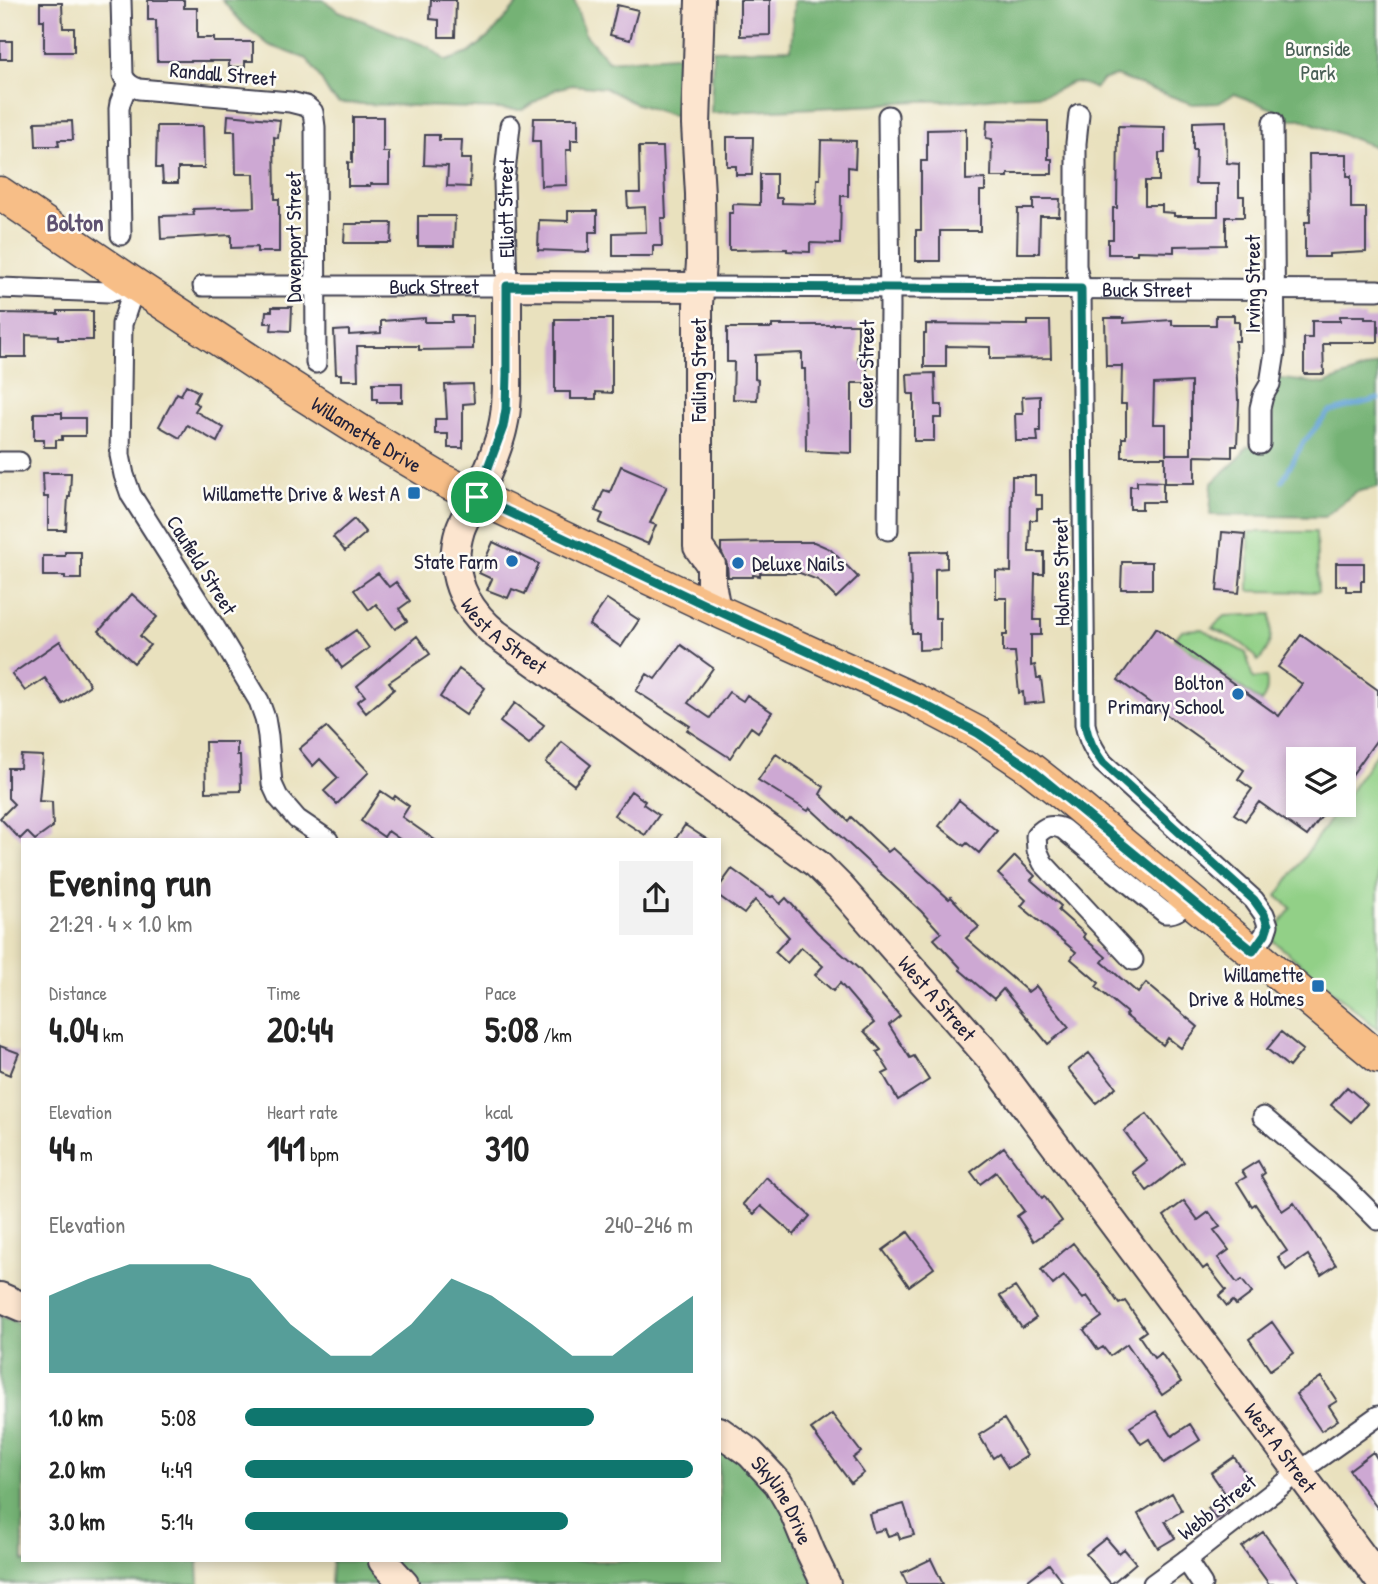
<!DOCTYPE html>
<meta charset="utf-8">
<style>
:root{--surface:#fff;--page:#f2f2f2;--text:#222;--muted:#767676;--accent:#0f766e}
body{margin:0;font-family:"Patrick Hand",sans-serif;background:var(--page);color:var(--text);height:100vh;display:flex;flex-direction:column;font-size:26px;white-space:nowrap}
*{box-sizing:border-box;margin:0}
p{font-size:23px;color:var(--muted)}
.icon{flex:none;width:38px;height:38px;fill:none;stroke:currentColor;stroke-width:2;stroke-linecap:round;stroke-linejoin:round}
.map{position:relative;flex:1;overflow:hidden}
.details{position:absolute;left:21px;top:838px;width:700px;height:724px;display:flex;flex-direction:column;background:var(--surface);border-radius:0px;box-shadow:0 4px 10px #0003}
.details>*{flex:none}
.fabs{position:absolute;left:1286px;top:747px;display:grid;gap:14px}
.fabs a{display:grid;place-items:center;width:70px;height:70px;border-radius:0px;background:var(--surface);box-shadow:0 4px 10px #0003;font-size:35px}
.pin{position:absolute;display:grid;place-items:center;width:60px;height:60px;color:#fff;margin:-30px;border:4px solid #fff;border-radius:50%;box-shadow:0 2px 7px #0007}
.round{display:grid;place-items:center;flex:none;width:74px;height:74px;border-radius:0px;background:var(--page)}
.head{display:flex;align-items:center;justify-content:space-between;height:119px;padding:0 28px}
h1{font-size:38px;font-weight:800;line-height:52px}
.stats{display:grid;grid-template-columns:repeat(3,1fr);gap:10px;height:119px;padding:7px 28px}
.stats div{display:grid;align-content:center}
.stats b{font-size:35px;font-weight:800}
.stats small{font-size:19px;font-weight:400}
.stats p{font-size:19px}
.chart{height:196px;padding:14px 28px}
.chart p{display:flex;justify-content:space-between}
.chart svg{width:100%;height:126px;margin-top:7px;fill:var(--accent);opacity:.7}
ul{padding:0 28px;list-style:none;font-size:23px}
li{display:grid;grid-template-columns:112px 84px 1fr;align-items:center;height:52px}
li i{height:18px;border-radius:9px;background:var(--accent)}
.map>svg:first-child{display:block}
.green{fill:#92d087;stroke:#5a7961;stroke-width:2}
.forest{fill:#75b274;stroke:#4c6a58;stroke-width:2}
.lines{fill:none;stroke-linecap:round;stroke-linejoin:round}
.stream{stroke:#61a1d3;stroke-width:5}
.building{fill:#cda8d3;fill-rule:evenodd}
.street-casing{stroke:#403f4f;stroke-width:23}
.secondary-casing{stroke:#403f4f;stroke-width:32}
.primary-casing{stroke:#403f4f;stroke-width:35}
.street{stroke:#fff;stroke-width:19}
.secondary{stroke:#fce5cf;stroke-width:28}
.primary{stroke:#f7be87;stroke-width:32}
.route-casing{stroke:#fff;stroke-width:14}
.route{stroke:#0f766e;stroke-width:9}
.poi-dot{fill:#1f6fb2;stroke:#fdfcf7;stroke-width:2.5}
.labels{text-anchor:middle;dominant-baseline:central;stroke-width:5;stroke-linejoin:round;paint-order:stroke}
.park-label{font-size:21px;fill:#495f56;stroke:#fdfcf7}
.street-label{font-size:21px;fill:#22223b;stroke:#fdfcf7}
.poi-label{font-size:21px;fill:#22223b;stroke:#fdfcf7;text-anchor:end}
.quarter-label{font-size:24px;font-weight:bold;fill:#5e5170;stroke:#fdfcf7}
</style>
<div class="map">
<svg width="1378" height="1584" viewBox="0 0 1378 1584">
<rect width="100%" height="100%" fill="#fdfcf7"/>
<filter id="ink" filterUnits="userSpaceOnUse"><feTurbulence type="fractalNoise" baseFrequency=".0143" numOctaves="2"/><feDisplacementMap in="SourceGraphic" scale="14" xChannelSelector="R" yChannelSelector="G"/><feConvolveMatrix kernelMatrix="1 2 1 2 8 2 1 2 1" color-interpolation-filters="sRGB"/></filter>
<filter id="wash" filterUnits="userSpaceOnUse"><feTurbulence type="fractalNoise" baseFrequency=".00686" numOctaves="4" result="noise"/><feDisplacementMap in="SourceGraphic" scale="28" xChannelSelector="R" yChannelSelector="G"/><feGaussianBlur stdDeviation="1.57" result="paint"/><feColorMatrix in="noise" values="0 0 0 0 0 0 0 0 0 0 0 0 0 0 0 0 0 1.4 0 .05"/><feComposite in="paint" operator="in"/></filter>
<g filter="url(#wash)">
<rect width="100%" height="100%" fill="#e9e1be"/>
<path class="green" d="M1249 532H1316L1318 592 1249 591Z
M1271 614C1272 632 1272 648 1258 661 1242 639 1234 640 1212 628L1225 616Z
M1203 629C1216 639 1231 644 1246 653L1253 679 1266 677C1268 686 1267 695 1261 702L1175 639 1182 630Z
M1378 751V1029L1270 938 1291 908 1277 896 1340 805H1344V800Z"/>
<path class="forest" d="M222 0H323L339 11 429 47 446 61 469 53 492 34 519 2 525 0H574L585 34 608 61 686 55 684 119 634 103 605 88 572 85 556 89 522 110 339 103 330 95 319 76 307 59 269 45 244 25Z
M794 0H1378V148L1301 119H1281L1273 109 1234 94 1219 103 1192 104 1116 76 1102 80 1095 89C1064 73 1070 90 1045 94 1033 96 1020 95 1007 96 995 97 982 99 970 100 939 102 908 99 878 105L711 113 713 50 791 49Z
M1378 364V487L1356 492 1324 517 1210 515 1212 483 1238 459 1247 447 1266 446 1271 426 1276 378 1324 384Z
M0 1316 23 1325V1561H200L198 1563 199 1584H0Z
M719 1443 772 1483 815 1584H331L332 1561H719Z"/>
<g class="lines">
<path class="stream" d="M1282 481 1303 443 1329 412 1378 399"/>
</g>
<g id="blocks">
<path class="building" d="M148 0H184V8H197V38H214V42H253V61H245V67H229V61H157L156 20H148Z
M431 0H456L455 37H439V20L430 19Z
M740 0H770V35L740 36Z
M40 3H62L63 28H74V52H44V20H40Z
M617 5 638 10 630 40 610 35Z
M0 41H12V59H0Z
M228 115 280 120 278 138 274 137 275 199H279V252H257V247L231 248V235L161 239 160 216 194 215 193 209 255 207 254 174H236L235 131H227Z
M353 117H383V152H389V184H370V186H348V162L352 163V152H353Z
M534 118H578V140H571V150H566L567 185 541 186 540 141H533Z
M987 120 1048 121V159H1052V174H1008V177H991L992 139 986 138Z
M72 121 73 140H58L59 146H36L35 122Z
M1226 121 1227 163 1239 164V196H1244V217H1226V245L1174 246V252L1137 251V254H1108V239H1113V208H1117L1118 126 1165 127V153H1159V181H1145V205H1162V212L1174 213V216H1218V184H1195L1196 150H1193V122Z
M157 126H203L204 168H178V183H163L162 168H156Z
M966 129V180L985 179V191H980V231H940V261H916V230H921V161H927V130Z
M425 135H439V140H462L461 159H471L470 187 447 186 448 166 424 165Z
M727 137H753L752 175H736V166H727Z
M821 140 856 141 855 168 848 167V196H841L840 244 810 243V252L787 251V249L729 250V213H733V204L760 205V174H776V198H782V203L816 204 817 179H820Z
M639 147H663L666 218H661L662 246H653V256H613V233L646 232 645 207 628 208 627 193H640Z
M1309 154H1347V176H1351V208H1366V252L1329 254V257H1305V222H1310Z
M1033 199H1060L1059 216H1040L1039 253H1017L1018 209H1033Z
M568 211H597V232H589V252L538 250 539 220 568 221Z
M418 216H455L454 246H418Z
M358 223H392L391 243H344L345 224H358Z
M272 307H292L291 331 271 330 272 323H265L266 311H272Z
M58 311H93V340H58V336L26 335V357H0V313L58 314Z
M1216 315H1234V322H1239V341H1235L1238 400H1239L1237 446H1232V457L1195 456V483H1165V457H1122V438H1126V404H1121L1122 366H1106L1105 318H1124V323L1172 320V325H1216ZM1191 382V454H1166V424H1153L1154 384Z
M452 316H473V349L419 350V346H357L358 380H341V374H336L334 331 349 330V335L381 333V321L425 318V322H452Z
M1340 316H1365V319H1378V342H1329V344H1323L1324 374H1304V338H1312V321H1340Z
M555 319H612V393L596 392V399H570V392H555Z
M1028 321H1050L1051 358 990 359V347L946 346V367H924V333H926V324L1028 325Z
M833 324H858V362H867V383H852V453L806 451 805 369H802V353L755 355V379L758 380 757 400 733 399 734 362H727V328H772V325H833Z
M935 373 936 405H942V418H934V441H914V394H908L907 374Z
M373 383H402V402H377V399H373Z
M473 384 474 403 463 404V448H448V434H435V419H447L445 385Z
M186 385 199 392 194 402 199 405 195 411 224 428 217 442 187 425 180 438 159 426 177 393 181 395Z
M1040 396V431H1037L1038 441H1016L1015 414H1023L1022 397Z
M34 413H62V418H85V436H62V440H56V447H44V440H34Z
M621 466 667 486 650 523 656 525 648 544 599 523 603 514 595 511 604 490 610 492Z
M43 473H71L70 497H68L66 530H48V497H44Z
M1012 476H1035V495H1042V509H1037V520H1030L1029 552H1044V574H1035L1034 620H1041V635H1031V666L1035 665 1037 678H1041L1044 702 1024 704 1023 692 1019 693 1015 652H1003V635H1007V598H996V571L1011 572Z
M1137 481 1163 482V502H1142V509H1130V486H1137Z
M354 519 366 533 345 551 333 537Z
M1222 532 1245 534 1239 593 1217 591Z
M493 542 539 564 525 594 512 589 508 598 487 590 492 579 479 573Z
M774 542H814L830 549 858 577 836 598 818 580 800 573H760V576L753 575V577H728L727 564 721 551V543Z
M947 551V568L935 569V618H940V649L919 650V633H912L910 552Z
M65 552H81V579H65V576H43V556H65Z
M1122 562H1152V589H1121Z
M1336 563H1364V581H1361V591H1346V586H1336Z
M378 573 389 587 396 582 410 601 399 609 407 621 395 629 376 604 369 610 354 590Z
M132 594 157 617 140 636 150 645 134 663 99 631Z
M607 599 639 620 621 647 589 625Z
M1156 628 1279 716 1302 684 1278 667 1301 635 1378 690V738L1344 786V760H1298V805H1330L1307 836 1259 802 1245 821 1234 814 1252 789 1238 779 1244 770 1118 680Z
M356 630 369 648 342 668 329 649Z
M417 636 430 654 389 682 394 689 366 713 357 702 365 696 357 686Z
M60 641 90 685 63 704 45 678 25 691 12 674Z
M681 645 713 668 688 703 710 718 729 692 743 701 747 695 772 712 758 732 751 727 730 758 687 730 690 726 636 691 647 674 655 679Z
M459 669 485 688 466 715 440 697Z
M515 703 544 725 529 744 500 722Z
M326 727 369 772 337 804 324 791 338 778 320 759 313 766 299 749Z
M205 742H237V755H240L241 791 206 792Z
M562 742 591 765 574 785 546 763Z
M776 754 824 787 820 794 848 821 851 817 888 852 893 848 949 899 951 897 979 927 966 938 1028 992 1036 986 1069 1027 1048 1044 1003 989 994 999 960 970 961 968 934 939 941 933 921 911 810 808 808 811 758 780Z
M21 755 43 756 39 801 52 802 53 827 35 840 27 832 20 839 0 818 14 804 8 798V768H20Z
M381 791 393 799 395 796 409 806 402 817 435 840H401L388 831 384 837 361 821Z
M631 791 645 801 643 804 659 815 645 835 614 815Z
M959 800 997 831 979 853 967 843 964 846 939 826Z
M685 825 708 840H675Z
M1015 856 1035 876 1031 880 1061 906 1058 910 1085 934 1083 937 1106 957 1102 962 1138 993 1146 983 1198 1027 1181 1048 1168 1038 1163 1045 1125 1015 1127 1013 1096 987 1099 983 1071 959 1076 952 1021 906 1026 900 998 874Z
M732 869 771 897 773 896 780 904 786 898 817 932 859 969 900 1016 889 1025 910 1058 914 1056 929 1080 898 1100 883 1074 889 1071 877 1052 881 1050 864 1031 874 1023 840 983 833 991 815 975 823 966 801 947 787 963 775 952 789 937 755 900 744 914 719 896V887Z
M1281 1032 1303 1050 1289 1067 1267 1049Z
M0 1046 19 1053 10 1075 0 1071Z
M1089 1053 1116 1087 1096 1103 1068 1069Z
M1347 1087 1367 1104 1351 1122 1331 1105Z
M1147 1114 1184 1162 1147 1191 1133 1172 1147 1161 1124 1131Z
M1004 1147 1042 1198 1044 1196 1062 1221 1034 1241 1017 1216 1024 1211 996 1172 980 1184 971 1172Z
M1258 1161 1265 1173 1261 1176 1282 1211 1294 1203 1336 1265 1321 1275 1308 1255 1286 1270 1278 1257 1287 1251 1255 1204 1252 1206 1237 1182 1246 1177 1242 1171Z
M766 1177 810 1216 794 1235 761 1206 754 1214 743 1204Z
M1184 1201 1198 1220 1209 1212 1220 1227 1214 1230 1229 1250 1218 1258 1237 1283 1242 1280 1252 1293 1236 1305 1233 1301 1227 1306 1219 1296 1226 1290 1207 1266 1203 1269 1164 1216Z
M908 1232 934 1268 909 1286 883 1250Z
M1073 1243 1104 1282 1119 1304 1125 1301 1146 1331 1139 1336 1154 1358 1161 1353 1181 1382 1162 1395 1127 1344 1110 1356 1103 1347 1098 1350 1084 1330 1102 1317 1087 1296 1083 1299 1064 1276 1053 1285 1041 1270Z
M1015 1287 1036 1318 1022 1328 1000 1296Z
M1272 1322 1294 1353 1270 1370 1249 1339Z
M1321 1377 1337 1401 1329 1406 1338 1420 1321 1431 1296 1394Z
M1156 1411 1172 1436 1190 1424 1200 1440 1164 1463 1149 1439 1141 1444 1130 1427Z
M832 1414 861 1452 853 1458 864 1473 851 1483 811 1429Z
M1004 1419 1027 1456 1008 1468 999 1454 993 1458 979 1435Z
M1373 1452 1378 1460V1509L1349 1470Z
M1234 1457 1250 1480 1227 1496 1211 1473Z
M1172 1493 1182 1511 1165 1521 1175 1538 1158 1548 1138 1514Z
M1221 1499 1229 1510 1216 1519 1208 1508Z
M904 1504 914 1535 900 1539 898 1533 888 1536 885 1529 874 1532 869 1514Z
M1263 1532 1301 1584H1269L1242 1547Z
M1106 1538 1119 1553 1124 1549 1136 1563 1111 1584 1086 1554Z
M931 1559 943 1584H907L902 1573Z
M1049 1564 1064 1584H1023Z"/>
</g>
</g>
<g filter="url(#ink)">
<use href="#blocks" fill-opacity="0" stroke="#403f4f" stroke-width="2"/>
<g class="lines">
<defs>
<g id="street">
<path d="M121 0 123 75C126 83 131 86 139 89L290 102 306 106 313 112 315 127 316 363"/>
<path d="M1079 114 1076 143V266L1081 289 1085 724C1088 740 1094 750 1103 763L1254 900 1264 914 1268 925 1265 934 1253 951"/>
<path d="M121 235 119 109 120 103 128 83"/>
<path d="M137 286 130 300 122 324 120 455 124 475 131 495 214 626 259 701 265 718 268 736 272 784 278 797 297 819 328 840"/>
<path id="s1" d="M203 286H507L504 181 510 126"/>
<path id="s2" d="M699 287 1378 290"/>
<path d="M0 288 109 292 137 286"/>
<path d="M1260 444V408L1263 396 1270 384 1275 352 1273 122"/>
<path d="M0 462H19"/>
<path d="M888 530 890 306 888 116"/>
<path d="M1133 960 1043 863 1037 850 1036 836C1045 826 1051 824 1063 829L1165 913C1177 914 1181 908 1189 899"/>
<path d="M1263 1117 1343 1185 1378 1220"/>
<path d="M1186 1560 1202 1584"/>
<path d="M1153 1584 1186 1560 1299 1472 1378 1416"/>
</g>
<g id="secondary">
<path d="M700 0 696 125 700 194 701 262 698 305V547L711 565V583L716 610"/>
<path id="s3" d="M699 287 507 286C507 311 507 337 507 362 507 383 508 405 503 426 499 447 486 476 477 496 471 508 464 518 460 530 447 572 463 607 496 634L795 848 817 864 840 887 991 1059 1378 1578"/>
<path d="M0 1297 23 1307"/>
<path id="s4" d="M719 1431 750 1453 778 1483 792 1507 811 1553 826 1584"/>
<path d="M383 1561 404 1584"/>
</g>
<g id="primary">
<path id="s5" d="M0 193 137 286 291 387 370 437 444 481 716 610 915 700 978 733 1027 766 1069 799 1378 1057"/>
</g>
</defs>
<use href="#street" class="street-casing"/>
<use href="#secondary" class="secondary-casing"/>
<use href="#primary" class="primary-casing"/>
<use href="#street" class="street"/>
<use href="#secondary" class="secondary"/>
<use href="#primary" class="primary"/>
</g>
</g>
<g class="lines" filter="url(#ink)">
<defs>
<path id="route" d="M507 286 1081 289 1085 724C1088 740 1094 750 1103 763L1254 900 1264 914 1268 925 1265 934 1253 951 1027 766 978 733 915 700 716 610 477 497 503 427 506 409 507 374Z"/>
</defs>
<use href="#route" class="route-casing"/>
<use href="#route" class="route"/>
</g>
<g class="poi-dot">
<rect x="407" y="486" width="14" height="14" rx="3.5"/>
<circle cx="512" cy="561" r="7"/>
<circle cx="738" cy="563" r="7"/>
<circle cx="1238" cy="694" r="7"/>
<rect x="1311" y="979" width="14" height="14" rx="3.5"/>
</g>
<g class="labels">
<g class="park-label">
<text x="1318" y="48">Burnside<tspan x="1318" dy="24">Park</tspan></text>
</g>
<g class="street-label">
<text transform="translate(223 74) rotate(5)">Randall Street</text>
<text stroke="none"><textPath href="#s1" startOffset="382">Elliott Street</textPath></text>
<text transform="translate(293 237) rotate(-90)">Davenport Street</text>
<text transform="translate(1252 284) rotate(-90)">Irving Street</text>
<text stroke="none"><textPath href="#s1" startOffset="231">Buck Street</textPath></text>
<text stroke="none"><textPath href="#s2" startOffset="448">Buck Street</textPath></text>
<text transform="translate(866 364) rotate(-89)">Geer Street</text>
<text transform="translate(698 370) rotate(-90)">Failing Street</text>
<text stroke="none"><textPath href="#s5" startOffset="439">Willamette Drive</textPath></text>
<text transform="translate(202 565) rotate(58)">Caufield Street</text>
<text transform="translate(1061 572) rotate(-91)">Holmes Street</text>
<text stroke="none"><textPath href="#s3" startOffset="570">West A Street</textPath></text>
<text stroke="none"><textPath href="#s3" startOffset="1138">West A Street</textPath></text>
<text stroke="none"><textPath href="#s3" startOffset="1704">West A Street</textPath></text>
<text stroke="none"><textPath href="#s4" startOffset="96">Skyline Drive</textPath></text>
<text transform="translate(1217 1507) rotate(-38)">Webb Street</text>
</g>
<g class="poi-label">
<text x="400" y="493">Willamette Drive &amp; West A</text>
<text x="498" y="561">State Farm</text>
<text x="752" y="563" text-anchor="start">Deluxe Nails</text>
<text x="1224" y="682">Bolton<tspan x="1224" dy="24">Primary School</tspan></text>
<text x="1304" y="974">Willamette<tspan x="1304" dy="24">Drive &amp; Holmes</tspan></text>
</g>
<g class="quarter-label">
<text x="75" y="222">Bolton</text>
</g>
</g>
</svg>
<div class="fabs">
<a><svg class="icon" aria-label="layers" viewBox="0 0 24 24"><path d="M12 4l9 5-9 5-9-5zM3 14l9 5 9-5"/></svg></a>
</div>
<div class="pin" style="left:477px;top:497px;background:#1e9e55"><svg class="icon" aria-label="arrive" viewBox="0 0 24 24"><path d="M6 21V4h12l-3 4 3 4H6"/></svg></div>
<section class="details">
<div class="head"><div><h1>Evening run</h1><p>21:29 · 4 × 1.0 km</p></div><a class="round"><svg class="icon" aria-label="share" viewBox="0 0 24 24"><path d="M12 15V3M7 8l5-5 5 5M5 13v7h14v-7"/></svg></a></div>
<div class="stats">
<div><p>Distance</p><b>4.04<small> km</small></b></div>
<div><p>Time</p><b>20:44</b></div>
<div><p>Pace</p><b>5:08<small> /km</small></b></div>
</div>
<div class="stats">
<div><p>Elevation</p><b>44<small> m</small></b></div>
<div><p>Heart rate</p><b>141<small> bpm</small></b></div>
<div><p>kcal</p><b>310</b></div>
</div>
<div class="chart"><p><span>Elevation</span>240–246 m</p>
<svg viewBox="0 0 160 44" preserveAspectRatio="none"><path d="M0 44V17L10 11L20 6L30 6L40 6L50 11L60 27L70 38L80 38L90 27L100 11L110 17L120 27L130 38L140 38L150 27L160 17V44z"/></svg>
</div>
<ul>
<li><b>1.0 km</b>5:08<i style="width:78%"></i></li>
<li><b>2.0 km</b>4:49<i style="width:100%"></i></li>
<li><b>3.0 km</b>5:14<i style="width:72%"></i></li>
</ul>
</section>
</div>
